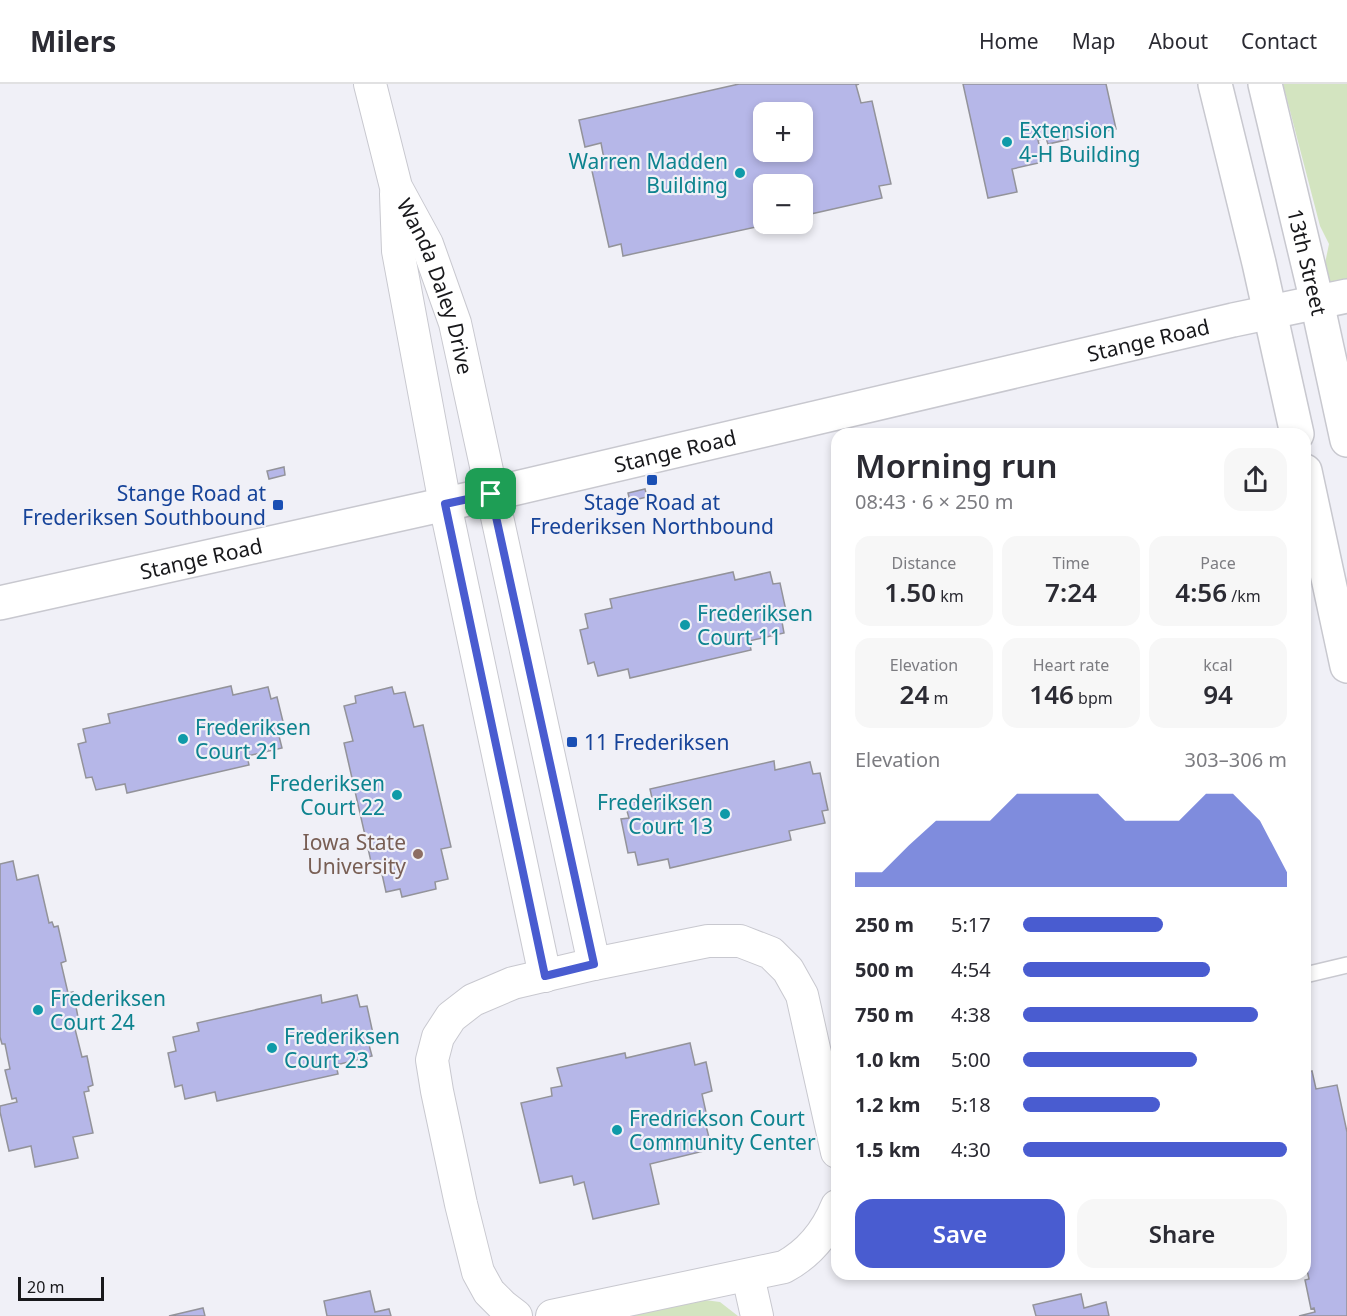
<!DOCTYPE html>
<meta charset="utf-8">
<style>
:root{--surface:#fff;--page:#f7f7f7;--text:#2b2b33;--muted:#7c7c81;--line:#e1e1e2;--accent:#495cd0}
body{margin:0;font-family:"Noto Sans",sans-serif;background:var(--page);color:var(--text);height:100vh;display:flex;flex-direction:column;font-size:22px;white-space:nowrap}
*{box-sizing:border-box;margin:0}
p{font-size:20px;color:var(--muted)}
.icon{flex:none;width:33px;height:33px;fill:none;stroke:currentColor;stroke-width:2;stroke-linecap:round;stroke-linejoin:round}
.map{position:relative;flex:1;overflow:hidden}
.panel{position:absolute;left:831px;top:344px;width:480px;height:852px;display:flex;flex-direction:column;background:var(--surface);border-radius:18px;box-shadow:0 3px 9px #0003}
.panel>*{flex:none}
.fabs{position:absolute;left:753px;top:18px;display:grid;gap:12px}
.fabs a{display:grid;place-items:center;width:60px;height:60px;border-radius:12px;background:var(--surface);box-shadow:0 3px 9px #0003;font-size:30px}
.scale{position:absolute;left:18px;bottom:15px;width:86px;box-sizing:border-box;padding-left:6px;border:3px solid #18181b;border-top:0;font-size:16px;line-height:21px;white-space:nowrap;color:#18181b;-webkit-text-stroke:4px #f0f0f7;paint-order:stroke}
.pin{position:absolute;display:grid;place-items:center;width:51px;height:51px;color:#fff;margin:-26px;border-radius:12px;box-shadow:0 3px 9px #0006}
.round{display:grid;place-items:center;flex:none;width:63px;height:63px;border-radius:18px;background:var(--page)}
.headline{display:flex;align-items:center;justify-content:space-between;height:102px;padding:0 24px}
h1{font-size:33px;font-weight:600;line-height:45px}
.stats{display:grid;grid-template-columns:repeat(3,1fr);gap:9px;height:102px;padding:6px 24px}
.stats div{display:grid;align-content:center;border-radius:15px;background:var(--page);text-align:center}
.stats b{font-size:26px;font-weight:600}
.stats small{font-size:16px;font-weight:400}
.stats p{font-size:16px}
.chart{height:168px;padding:12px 24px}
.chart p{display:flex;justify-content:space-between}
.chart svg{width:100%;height:108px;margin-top:6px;fill:var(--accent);opacity:.7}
.button{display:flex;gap:12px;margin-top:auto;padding:12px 24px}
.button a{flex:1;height:69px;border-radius:18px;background:var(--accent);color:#fff;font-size:24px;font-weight:600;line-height:69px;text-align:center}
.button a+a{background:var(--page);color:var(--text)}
ul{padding:0 24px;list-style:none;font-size:20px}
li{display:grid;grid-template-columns:96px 72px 1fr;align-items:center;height:45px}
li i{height:15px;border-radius:8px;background:var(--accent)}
header{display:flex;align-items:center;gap:36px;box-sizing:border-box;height:84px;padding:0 30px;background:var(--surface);border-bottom:2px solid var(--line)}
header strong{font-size:28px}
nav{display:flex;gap:33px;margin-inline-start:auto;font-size:21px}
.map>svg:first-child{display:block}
.green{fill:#d3e4c0}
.building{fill:#b6b7e8;stroke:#93939a;stroke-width:1.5;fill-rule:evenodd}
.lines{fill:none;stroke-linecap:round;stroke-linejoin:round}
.lane-casing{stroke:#c8c8cf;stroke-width:18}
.street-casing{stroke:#c8c8cf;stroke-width:34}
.secondary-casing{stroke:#c8c8cf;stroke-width:36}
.lane{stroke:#fff;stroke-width:15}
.street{stroke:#fff;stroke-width:32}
.secondary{stroke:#fff;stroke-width:33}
.route-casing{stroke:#fff;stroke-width:12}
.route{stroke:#495cd0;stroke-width:8}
.culture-dot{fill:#0f9aa8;stroke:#f0f0f7;stroke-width:2}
.transit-dot{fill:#1a4fb4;stroke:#f0f0f7;stroke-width:2}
.education-dot{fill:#8d6e63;stroke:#f0f0f7;stroke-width:2}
.labels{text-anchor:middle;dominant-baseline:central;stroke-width:4.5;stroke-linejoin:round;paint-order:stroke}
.culture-label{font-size:21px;fill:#0d838f;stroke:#f0f0f7;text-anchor:start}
.street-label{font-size:21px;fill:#18181b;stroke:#f0f0f7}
.transit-label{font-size:21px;fill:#164399;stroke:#f0f0f7;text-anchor:end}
.education-label{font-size:21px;fill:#785e54;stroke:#f0f0f7;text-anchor:end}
</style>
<header>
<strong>Milers</strong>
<nav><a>Home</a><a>Map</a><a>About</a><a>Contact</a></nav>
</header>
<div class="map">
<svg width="1347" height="1232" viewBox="0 0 1347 1232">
<rect width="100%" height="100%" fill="#f0f0f7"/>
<path class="green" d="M1283 0H1347V212L1317 218 1329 160 1320 142Z
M697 1215 720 1218 738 1232H616Z"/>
<path class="building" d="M739 0H859L856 1 861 19 872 17 891 100 879 102 882 114 802 132V100H764V140H770L623 172 621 160 609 163 590 78 604 75 601 59 585 63 579 36ZM764 28H802V68H764Z
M963 0H1106L1116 45 1048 60 1046 54 1038 56 1043 78 1012 85 1017 108 988 114Z
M284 383 285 391 269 395 267 387Z
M645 405 647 413 630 417 628 409Z
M733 488 735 496 770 488 773 500 780 499 788 536 782 538 784 549 749 557 751 566 630 594 628 585 598 592 594 578 588 580 580 546 588 544 585 530 612 524 610 515Z
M231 602 233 611 268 603 271 615 277 613 286 650 279 652 282 664 247 672 249 681 127 709 125 700 96 706 92 693 86 694 78 660 86 658 83 645 110 639 108 630Z
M392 603 394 610 405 608 414 643 423 641 451 763 441 765 448 795 435 798 436 805 402 813 400 805 386 808 380 781 372 782 344 659 353 657 344 622 356 619 355 612Z
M774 677 775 686 810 678 813 690 820 689 828 726 822 727 825 739 789 747 791 756 670 784 668 775 638 781 635 768 628 769 621 735 629 734 625 720 652 714 650 705Z
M13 777 17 796 38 791 49 839 52 838 54 843 58 842 66 877 61 879 68 909 73 908 80 943 75 945 82 973 87 972 93 1001 88 1003 89 1007 84 1008 93 1049 73 1053 78 1074 35 1083 31 1062 9 1067 0 1028V1022L17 1018 16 1014 12 1015 5 986 10 985 5 960H2L0 953V780Z
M321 911 322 919 357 911 360 923 367 922 375 959 369 961 372 972 336 981 338 990 217 1017 215 1008 185 1015 182 1001 175 1003 168 969 176 967 173 953 199 947 197 939Z
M690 959 695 981 706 978 712 1007 702 1010 707 1033 704 1034 712 1065 650 1080 659 1120 593 1135 584 1098 574 1101 572 1092 540 1099 521 1019 552 1012 551 1004 562 1002 557 984 625 969 626 974Z
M1312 987 1316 1005 1337 1001 1347 1048V1232H1299L1315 1228 1314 1224 1311 1225 1305 1196 1309 1195 1305 1177V989Z
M370 1207 375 1228 389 1225 391 1232H327L324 1217Z
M1081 1210 1084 1224 1106 1218 1109 1232H1036L1033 1221Z
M203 1224 205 1232H169Z"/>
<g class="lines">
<defs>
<path id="lane" d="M1305 891 1347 881"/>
<g id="street">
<path id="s1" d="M370 0 396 103 427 160 455 239 594 880"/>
<path d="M396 110 398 167 445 420 545 892"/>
<path d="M748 1192 757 1232"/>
<path d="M516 1232 503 1222 489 1208 478 1188 461 1120 437 1007 432 976 438 953 451 933 473 916 513 899 594 880 708 857H740L771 869 788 886 802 911 837 1068"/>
<path d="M552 1232 784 1183C810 1169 826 1149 837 1122"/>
</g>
<g id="secondary">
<path d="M1215 0 1259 179 1297 350"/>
<path id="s2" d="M1265 0 1317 218 1347 356"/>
<path d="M1305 387 1347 582"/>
<path id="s3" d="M0 519 491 410 1233 236 1347 212"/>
</g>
</defs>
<use href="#lane" class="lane-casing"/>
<use href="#street" class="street-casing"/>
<use href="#secondary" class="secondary-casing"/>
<use href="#lane" class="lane"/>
<use href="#street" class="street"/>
<use href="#secondary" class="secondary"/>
</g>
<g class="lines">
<defs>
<path id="route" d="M491 410 594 880 545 892 445 420Z"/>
</defs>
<use href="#route" class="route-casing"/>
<use href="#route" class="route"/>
</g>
<g class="culture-dot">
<circle cx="1007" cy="58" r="6"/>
<circle cx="740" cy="89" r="6"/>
<circle cx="685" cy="541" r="6"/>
<circle cx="183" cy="655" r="6"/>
<circle cx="397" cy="711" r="6"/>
<circle cx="725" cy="730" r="6"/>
<circle cx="38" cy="926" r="6"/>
<circle cx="272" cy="964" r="6"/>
<circle cx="617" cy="1046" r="6"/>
</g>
<g class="transit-dot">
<rect x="646" y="390" width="12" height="12" rx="3"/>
<rect x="272" y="415" width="12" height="12" rx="3"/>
<rect x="566" y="652" width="12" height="12" rx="3"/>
</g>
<circle class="education-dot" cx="418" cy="770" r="6"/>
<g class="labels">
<g class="culture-label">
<text x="1019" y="46">Extension<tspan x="1019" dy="24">4-H Building</tspan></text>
<text x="728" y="77" text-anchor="end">Warren Madden<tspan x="728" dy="24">Building</tspan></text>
<text x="697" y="529">Frederiksen<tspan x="697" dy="24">Court 11</tspan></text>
<text x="195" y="643">Frederiksen<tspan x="195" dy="24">Court 21</tspan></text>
<text x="385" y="699" text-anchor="end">Frederiksen<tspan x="385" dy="24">Court 22</tspan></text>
<text x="713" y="718" text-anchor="end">Frederiksen<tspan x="713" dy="24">Court 13</tspan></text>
<text x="50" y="914">Frederiksen<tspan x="50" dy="24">Court 24</tspan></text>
<text x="284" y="952">Frederiksen<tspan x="284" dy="24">Court 23</tspan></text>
<text x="629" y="1034">Fredrickson Court<tspan x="629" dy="24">Community Center</tspan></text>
</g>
<g class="street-label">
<text stroke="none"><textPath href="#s2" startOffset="183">13th Street</textPath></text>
<text stroke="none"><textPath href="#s1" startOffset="214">Wanda Daley Drive</textPath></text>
<text stroke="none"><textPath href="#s3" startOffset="1178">Stange Road</textPath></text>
<text stroke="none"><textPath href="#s3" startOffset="692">Stange Road</textPath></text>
<text stroke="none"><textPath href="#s3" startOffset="206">Stange Road</textPath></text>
</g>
<g class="transit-label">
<text x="266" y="409">Stange Road at<tspan x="266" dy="24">Frederiksen Southbound</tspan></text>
<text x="652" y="418" text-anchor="middle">Stage Road at<tspan x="652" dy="24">Frederiksen Northbound</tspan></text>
<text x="584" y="658" text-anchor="start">11 Frederiksen</text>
</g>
<g class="education-label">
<text x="406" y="758">Iowa State<tspan x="406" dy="24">University</tspan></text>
</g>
</g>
</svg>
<div class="fabs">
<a>+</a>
<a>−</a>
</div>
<div class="scale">20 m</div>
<div class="pin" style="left:491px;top:410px;background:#1e9e55"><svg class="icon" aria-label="arrive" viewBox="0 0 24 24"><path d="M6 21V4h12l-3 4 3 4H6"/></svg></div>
<section class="panel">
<div class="headline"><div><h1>Morning run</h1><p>08:43 · 6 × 250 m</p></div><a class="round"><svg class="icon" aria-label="share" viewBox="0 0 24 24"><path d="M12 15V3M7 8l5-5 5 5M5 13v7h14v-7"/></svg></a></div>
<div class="stats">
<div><p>Distance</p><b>1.50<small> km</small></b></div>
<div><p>Time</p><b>7:24</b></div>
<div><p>Pace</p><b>4:56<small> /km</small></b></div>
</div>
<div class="stats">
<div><p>Elevation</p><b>24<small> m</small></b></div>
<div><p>Heart rate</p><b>146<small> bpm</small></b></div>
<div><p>kcal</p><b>94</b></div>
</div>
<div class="chart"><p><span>Elevation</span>303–306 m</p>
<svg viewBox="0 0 160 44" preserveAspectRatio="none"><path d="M0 44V38L10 38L20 27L30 17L40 17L50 17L60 6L70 6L80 6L90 6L100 17L110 17L120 17L130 6L140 6L150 17L160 38V44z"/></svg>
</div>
<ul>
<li><b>250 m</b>5:17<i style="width:53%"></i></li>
<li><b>500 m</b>4:54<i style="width:71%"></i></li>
<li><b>750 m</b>4:38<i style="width:89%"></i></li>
<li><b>1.0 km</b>5:00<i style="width:66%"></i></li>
<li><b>1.2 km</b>5:18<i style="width:52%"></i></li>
<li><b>1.5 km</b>4:30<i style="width:100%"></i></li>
</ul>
<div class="button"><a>Save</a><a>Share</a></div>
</section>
</div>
